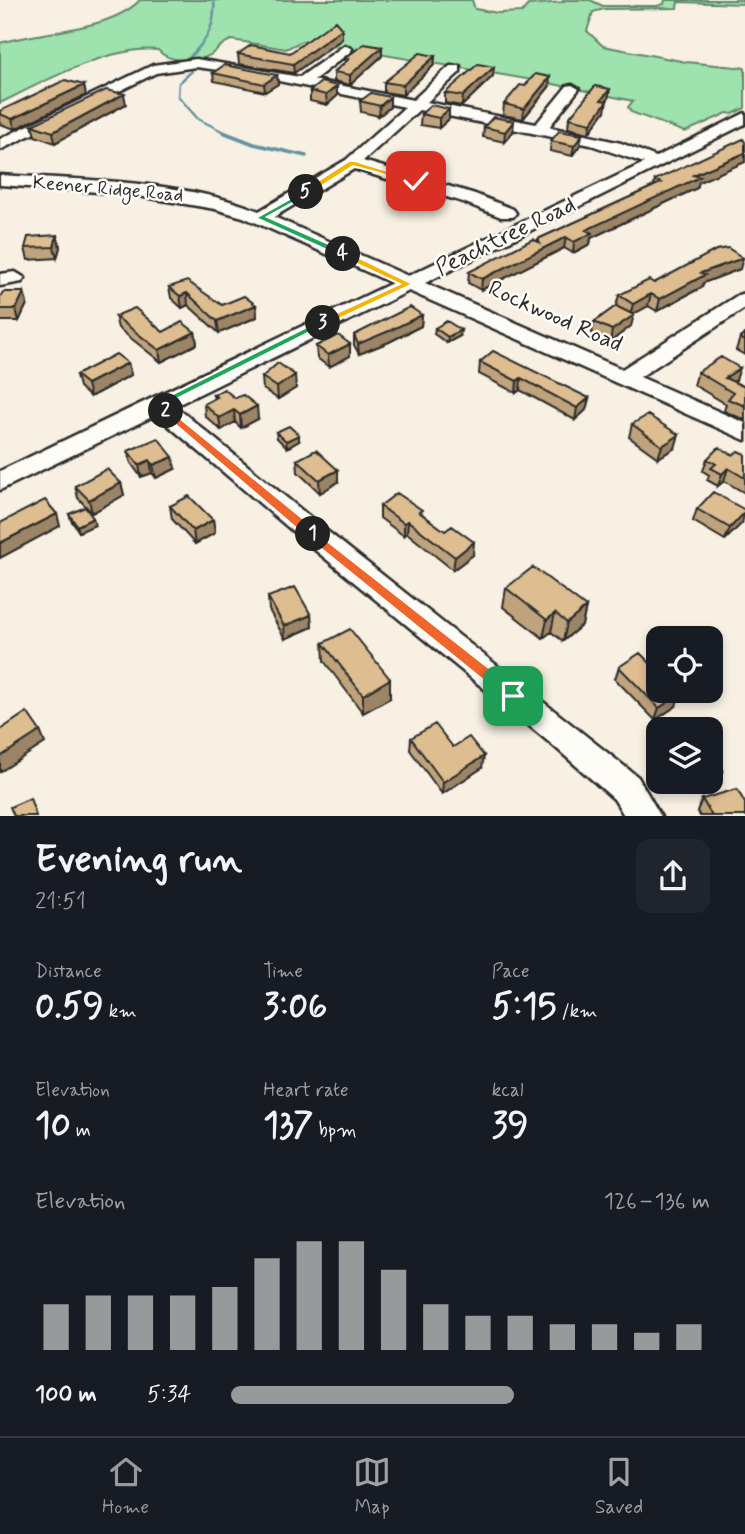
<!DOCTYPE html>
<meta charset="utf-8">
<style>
:root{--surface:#171b24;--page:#20242c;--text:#f1f3f6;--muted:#9ea1a6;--line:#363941;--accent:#98999b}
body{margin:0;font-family:Mynerve,sans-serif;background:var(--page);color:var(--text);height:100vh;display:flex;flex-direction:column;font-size:26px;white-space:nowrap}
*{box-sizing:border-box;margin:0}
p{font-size:23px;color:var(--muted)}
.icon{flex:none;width:38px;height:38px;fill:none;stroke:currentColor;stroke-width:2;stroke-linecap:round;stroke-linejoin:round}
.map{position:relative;height:816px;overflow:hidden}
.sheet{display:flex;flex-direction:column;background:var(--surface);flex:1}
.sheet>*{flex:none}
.controls{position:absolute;left:646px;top:626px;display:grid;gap:14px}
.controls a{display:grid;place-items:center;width:77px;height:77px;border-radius:14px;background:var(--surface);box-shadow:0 4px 10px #0003;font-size:35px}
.pin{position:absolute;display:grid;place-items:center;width:60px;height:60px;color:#fff;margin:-30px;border-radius:14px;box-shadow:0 4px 10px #0006}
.km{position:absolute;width:35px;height:35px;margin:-18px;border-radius:50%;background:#222;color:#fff;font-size:19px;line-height:35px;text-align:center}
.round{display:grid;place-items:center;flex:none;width:74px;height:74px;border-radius:14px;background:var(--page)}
.overview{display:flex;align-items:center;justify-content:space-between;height:119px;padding:0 35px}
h1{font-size:38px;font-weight:800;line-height:52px}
.stats{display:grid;grid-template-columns:repeat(3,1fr);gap:10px;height:119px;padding:7px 35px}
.stats div{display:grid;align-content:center}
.stats b{font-size:35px;font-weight:800}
.stats small{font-size:19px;font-weight:400}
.stats p{font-size:19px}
.chart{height:196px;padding:14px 35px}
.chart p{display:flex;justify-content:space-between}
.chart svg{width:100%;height:126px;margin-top:7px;stroke:var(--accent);stroke-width:6}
ul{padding:0 35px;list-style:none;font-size:23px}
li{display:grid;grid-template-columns:112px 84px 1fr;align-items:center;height:52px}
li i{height:18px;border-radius:9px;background:var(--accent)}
.tabs{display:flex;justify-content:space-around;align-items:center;height:98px;border-top:2px solid var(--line);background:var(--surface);font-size:19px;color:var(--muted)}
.tabs a{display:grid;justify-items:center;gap:4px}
.tabs .active{color:var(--accent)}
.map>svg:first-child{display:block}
.green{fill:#9ee2ae;stroke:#64866c;stroke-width:2}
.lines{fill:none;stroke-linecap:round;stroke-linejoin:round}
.stream-far1{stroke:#65929f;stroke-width:2.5}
.stream{stroke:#65929f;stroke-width:3.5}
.minor-casing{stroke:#2b2b2b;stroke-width:5}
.minor{fill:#fdfcf7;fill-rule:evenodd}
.wall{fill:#bfa37d;stroke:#2b2b2b;stroke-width:2}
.shaded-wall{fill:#9b8566;stroke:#2b2b2b;stroke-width:2}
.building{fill:#debe91;stroke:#2b2b2b;stroke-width:2}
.split-1{fill:#f0652b;stroke:#fff;stroke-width:2}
.split-2{fill:#f0652b;stroke:#fff;stroke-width:2}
.split-3{fill:#22a559;stroke:#fff;stroke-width:2}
.split-4{fill:#f5b400;stroke:#fff;stroke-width:2}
.split-5{fill:#22a559;stroke:#fff;stroke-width:2}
.split-6{fill:#f5b400;stroke:#fff;stroke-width:2}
.labels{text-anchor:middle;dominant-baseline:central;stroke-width:5;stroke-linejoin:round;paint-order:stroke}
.far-street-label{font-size:19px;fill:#2b2b2b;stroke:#fdfcf7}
.street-label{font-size:23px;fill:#2b2b2b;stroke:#fdfcf7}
</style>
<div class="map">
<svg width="745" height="817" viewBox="0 0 745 817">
<rect width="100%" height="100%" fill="#f7f0e3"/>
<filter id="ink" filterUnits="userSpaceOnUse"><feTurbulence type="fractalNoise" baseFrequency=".0143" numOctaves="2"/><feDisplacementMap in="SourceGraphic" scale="14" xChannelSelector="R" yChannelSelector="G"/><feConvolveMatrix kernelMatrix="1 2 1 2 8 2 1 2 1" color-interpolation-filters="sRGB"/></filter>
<g filter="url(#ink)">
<path class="green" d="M140 0H472L475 9 498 13 522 12 528 5 564 2 563 0H590L603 6H657L664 4 665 0H742L745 4 678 2 677 8 604 9 593 12 587 31 603 46 686 62 745 68V108L733 114 727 113 685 132 631 112 628 107 633 101 544 82 302 41 286 49 232 40C222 42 218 50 210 55 197 63 167 62 158 50 110 45 43 82 0 103V43C41 31 110 31 140 0Z"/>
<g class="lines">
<path class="stream-far1" d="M190 57C207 40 216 25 214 0
M192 71 179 83 178 96 198 119 228 134"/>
<path class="stream" d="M223 132 254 144 306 156"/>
<defs>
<path id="minor" d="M345 45 352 49 350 52 314 80 413 100 450 66H460V72L427 102 536 124 567 86 572 85 579 89 549 127 621 143 656 157 745 113V124L425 283 622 369 738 295 745 293V308L640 377 745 423V440L409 291 175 406 327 531 638 777 661 817H625L614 799 555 747 309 545 156 415 0 490V471L392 283 243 217 215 209 126 194 0 185V175C83 180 182 180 259 211L346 160 405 107 240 73 196 67 156 73 0 150V139L153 65 196 59 300 77ZM419 110 591 145 644 163 408 276 274 217 354 169 463 202 501 217H513L516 213 513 209 475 194 363 161Z
M15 272 25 278 22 282 0 286V274Z"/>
</defs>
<use href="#minor" class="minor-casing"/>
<use href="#minor" class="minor"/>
</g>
<path class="wall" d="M342 29V39L294 73 239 64 238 54 290 53Z
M382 47V56L350 85 334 81V72L345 62V58Z
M435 56 434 65 403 95 384 92V82Z
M213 73 277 75 278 84 265 92 214 81Z
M493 76 462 106 445 103V93Z
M337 86V96L327 105 310 101V91Z
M549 87 523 119 503 115 504 104Z
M86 95 15 129 0 124V111Z
M390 97V107L379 116 361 112 360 101Z
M608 99 606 101 605 111 589 133 568 128 569 118Z
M126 104 55 143 35 136 32 125Z
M421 114 449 119 439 128 420 125Z
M484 127 513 132 504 142 483 137Z
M551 141 580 145 572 156 550 151Z
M655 180 699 182 697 188 591 238 590 244 573 253 564 248 481 290 468 283 469 272 537 242 538 239 654 186Z
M57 235 60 247 57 258 28 260 25 248Z
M740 269 703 283 702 287 657 311 648 306 633 314 631 326 610 342 592 333 594 322 616 306 619 295 654 283Z
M169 287 222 305H256L257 317 219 333 188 305 182 308 171 298Z
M24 292 27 304 19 321H0V297Z
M422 315 421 326 389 342 359 354 354 345V335Z
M115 316 163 332H195L197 344 161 362 118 328Z
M435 328 460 336 447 343 434 334Z
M745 334V355L736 350 740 338Z
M350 344V356L329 367 317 358 316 346Z
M480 362 589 398 586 410 575 420 520 390 516 393 479 374Z
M128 363 131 375 90 397 79 387 76 375Z
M698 372 736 380 734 382 745 387V420L724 411 726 404 694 385Z
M262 377 296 388 278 399 263 389Z
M213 395 258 419 241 428 235 422 221 430 205 416 204 404 214 399Z
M632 424 675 448 658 458 629 437Z
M276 432 299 441 287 448 277 438Z
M128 451 175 469 156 478 152 473 141 477 131 463Z
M745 454V493L724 481 718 486 707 480 709 475 703 471 707 459Z
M297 460 338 482 320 493 298 472Z
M121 483 124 495 92 513 78 498 75 486Z
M170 506 213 520 215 533 195 544 172 519Z
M380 506 422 514 473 555 453 570 407 533 404 536 380 518Z
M697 509 742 523 725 540 693 521Z
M69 514 93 518 95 525 79 532 71 520Z
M506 588 586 607 582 625 563 641 551 632 543 638 503 607Z
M268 597 311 615 312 627 285 639 269 610Z
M323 643 390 698 363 713 324 661Z
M619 667 676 706 655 720 615 679Z
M411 738 453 747 482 768 442 794 410 750Z
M679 782H710L718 783 689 796Z
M702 799 745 816H700L697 811Z"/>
<path class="shaded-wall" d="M342 29V39L294 73 293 64Z
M382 47V56L350 85V75Z
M435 56 434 65 403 95V85Z
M494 67 493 76 462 106 463 96Z
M277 75 278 84 265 92 264 84Z
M550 77 549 87 523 119 524 109Z
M84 85 86 95 15 129 12 119Z
M337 86V96L327 105 326 95Z
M610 89 608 99 599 110 601 100Z
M124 94 126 104 55 143 53 132Z
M390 97V107L379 116 380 106Z
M607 101 605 111 589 133 591 123Z
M449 109V119L439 128V118Z
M514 121 513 132 504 142 505 132Z
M582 135 580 145 572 156 574 146Z
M745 153V162L699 182 697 188 591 238 590 244 573 253 574 242 586 230 693 175Z
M57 235 60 247 57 258 54 247Z
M566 237 564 248 481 290 482 279Z
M743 258 740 269 703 283 702 287 657 311 660 299 701 273Z
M24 292 27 304 19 321 16 309Z
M187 293 188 305 182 308 180 296Z
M651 294 648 306 630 316 633 304Z
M256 305 257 317 219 333 217 321Z
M422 315 421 326 389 342 359 354 358 344Z
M634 315 631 326 610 342 612 330Z
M461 330 460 336 447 343 448 337Z
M195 332 197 344 161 362 159 350Z
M350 344V356L329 367 328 355Z
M128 363 131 375 90 397 87 384Z
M740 368 736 380 724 388 725 378Z
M295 375 296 388 278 399 277 387Z
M521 378 520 390 516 393 517 381Z
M589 398 586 410 575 420 577 408Z
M257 406 258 419 241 428 240 415Z
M234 410 235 422 221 430 219 418Z
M299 435V441L287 448 286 441Z
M679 435 675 448 658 458 662 446Z
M173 457 175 469 156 478 153 465Z
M150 460 152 473 141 477 139 465Z
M728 468 724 481 718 486 722 474Z
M338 470V482L320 493 319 480Z
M121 483 124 495 92 513 89 500Z
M745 512 742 523 725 540 730 528Z
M57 514 60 526 0 558V543Z
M93 518 95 525 79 532 77 526Z
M213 520 215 533 195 544 193 531Z
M408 521 407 533 404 536V523Z
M474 542 473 555 453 570 455 557Z
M586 607 582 625 563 641 567 623Z
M555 613 551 632 543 638 547 620Z
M311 615 312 627 285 639 284 626Z
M390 679V698L363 713V695Z
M680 694 676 706 655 720 659 708Z
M40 731 45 743 0 772V757Z
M484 756 482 768 442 794 443 782Z
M723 771 718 783 689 796 693 784 698 782H710V777Z"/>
<path class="building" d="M335 21 342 29 293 64 238 54 251 45 290 53Z
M364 44 382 47 350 75 334 72 349 59 345 58Z
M420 53 435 56 403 85 384 82Z
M478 64 494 67 463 96 445 93Z
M224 65 277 75 264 84 213 73Z
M535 74 550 77 524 109 504 104 520 85 525 86Z
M65 80 84 85 12 119 0 114V111Z
M321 82 337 86 326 95 310 91Z
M595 86 610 89 601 100 607 101 591 123 569 118Z
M106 90 124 94 53 132 32 125Z
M371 93 390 97 380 106 360 101Z
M431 105 449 109 439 118 421 114Z
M493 117 514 121 505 132 484 127Z
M559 131 582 135 574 146 551 141Z
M743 139 745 142V153L693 175 700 177 586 230 592 233 574 242 566 237 482 279 469 272 533 239 540 243 538 239 661 183 655 180Z
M57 235 54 247 25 248 28 237Z
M728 248 743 258 701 273 705 275 660 299 651 294 633 304 619 295 649 280 654 283 716 250Z
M187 281 222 305 244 296 256 305 217 321 187 293 180 296 169 287Z
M3 292H24L16 309H0V297Z
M616 306 634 315 612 330 594 322Z
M410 307 422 315 389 331 358 344 354 335Z
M135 308 163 332 182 322 195 332 159 350 115 316Z
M447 321 461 330 448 337 435 328Z
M745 334V341L740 338Z
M338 335 350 344 328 355 316 346Z
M493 351 589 398 577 408 521 378 517 381 480 362Z
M116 354 128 363 87 384 76 375Z
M721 357 740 368 725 378 745 387V406L728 399 733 393 698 372Z
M278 363 295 375 277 387 262 377Z
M224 389 235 398 243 395 257 406 240 415 234 410 219 418 204 404 217 397 213 395Z
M648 415 679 435 662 446 632 424Z
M289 426 299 435 286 441 276 432Z
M158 438 173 457 153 465 150 460 139 465 128 451Z
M719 447 733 455 738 451 745 454V478L728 468 722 474 711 468 716 464 707 459Z
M316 450 338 470 319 480 297 460Z
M107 469 121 483 89 500 75 486Z
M713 492 745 510V512L730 528 697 509Z
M397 493 422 510 419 512 445 531 452 526 474 542 455 557 408 521 404 523 380 506Z
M189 496 213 520 193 531 170 506Z
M45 500 57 514 0 543V523Z
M85 507 93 518 77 526 69 514Z
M533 567 586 607 567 623 555 613 547 620 506 588Z
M295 587 311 615 284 626 268 597Z
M350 629 390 679 363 695 323 643Z
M640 653 658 671V691H678L680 694 659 708 619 667Z
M27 712 40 731 0 757V730Z
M435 724 453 747 469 737 484 756 443 782 411 738Z
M710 754 723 771 710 777Z
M737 789 745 803V816H712L702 799Z
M30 798 36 816H14L10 807Z"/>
</g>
<path class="split-1" d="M313 530 518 691 521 696 518 700H508L308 538V531Z"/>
<path class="split-2" d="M166 407 318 531V538H308L162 413 160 411Z"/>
<path class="split-3" d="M319 321 328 323 166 404 172 411 170 413H162L153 404Z"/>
<path class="split-4" d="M340 252H347L413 284 326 325H319V321L400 284 340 256Z"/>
<path class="split-5" d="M306 190 309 194 267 217 347 252V256H340L256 218Z"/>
<path class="split-6" d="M349 161H355L420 181 416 183 353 166 309 194 301 192Z"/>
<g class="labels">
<g class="far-street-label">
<text transform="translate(108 189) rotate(5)">Keener Ridge Road</text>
</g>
<g class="street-label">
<text transform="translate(506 237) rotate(-26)">Peachtree Road</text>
<text transform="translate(555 317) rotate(24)">Rockwood Road</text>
</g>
</g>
</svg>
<div class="controls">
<a><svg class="icon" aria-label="locate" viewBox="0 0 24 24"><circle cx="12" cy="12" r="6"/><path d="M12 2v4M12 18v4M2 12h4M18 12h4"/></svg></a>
<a><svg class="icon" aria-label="layers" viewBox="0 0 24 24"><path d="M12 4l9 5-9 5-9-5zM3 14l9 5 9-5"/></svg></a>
</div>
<div class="pin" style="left:513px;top:696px;background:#1e9e55"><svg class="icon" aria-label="arrive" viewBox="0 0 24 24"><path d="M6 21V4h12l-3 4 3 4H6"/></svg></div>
<div class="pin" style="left:416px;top:181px;background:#d93025"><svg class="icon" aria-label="check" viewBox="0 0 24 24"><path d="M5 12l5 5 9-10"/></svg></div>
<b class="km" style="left:313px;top:534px">1</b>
<b class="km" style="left:166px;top:411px">2</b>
<b class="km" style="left:323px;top:323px">3</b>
<b class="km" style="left:343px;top:254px">4</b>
<b class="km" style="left:306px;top:192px">5</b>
</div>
<section class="sheet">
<div class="overview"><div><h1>Evening run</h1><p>21:51</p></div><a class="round"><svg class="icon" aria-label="share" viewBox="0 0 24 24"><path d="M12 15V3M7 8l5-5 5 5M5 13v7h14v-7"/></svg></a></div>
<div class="stats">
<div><p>Distance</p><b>0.59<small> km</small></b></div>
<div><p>Time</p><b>3:06</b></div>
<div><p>Pace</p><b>5:15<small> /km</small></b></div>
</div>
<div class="stats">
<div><p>Elevation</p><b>10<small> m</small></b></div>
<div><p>Heart rate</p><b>137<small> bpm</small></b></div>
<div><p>kcal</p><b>39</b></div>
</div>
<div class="chart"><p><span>Elevation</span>126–136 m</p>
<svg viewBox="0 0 160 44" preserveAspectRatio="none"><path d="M5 44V28M15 44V25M25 44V25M35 44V25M45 44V22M55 44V12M65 44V6M75 44V6M85 44V16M95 44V28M105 44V32M115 44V32M125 44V35M135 44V35M145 44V38M155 44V35"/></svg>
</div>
<ul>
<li><b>100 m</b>5:34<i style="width:59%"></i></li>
</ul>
</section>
<nav class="tabs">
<a class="active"><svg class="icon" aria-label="home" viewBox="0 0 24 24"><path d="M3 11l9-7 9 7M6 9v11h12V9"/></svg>Home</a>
<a><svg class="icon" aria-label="map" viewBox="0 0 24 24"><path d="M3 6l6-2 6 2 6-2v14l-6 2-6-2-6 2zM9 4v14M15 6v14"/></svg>Map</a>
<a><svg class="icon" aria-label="saved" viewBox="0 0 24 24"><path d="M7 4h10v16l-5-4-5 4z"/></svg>Saved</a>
</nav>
